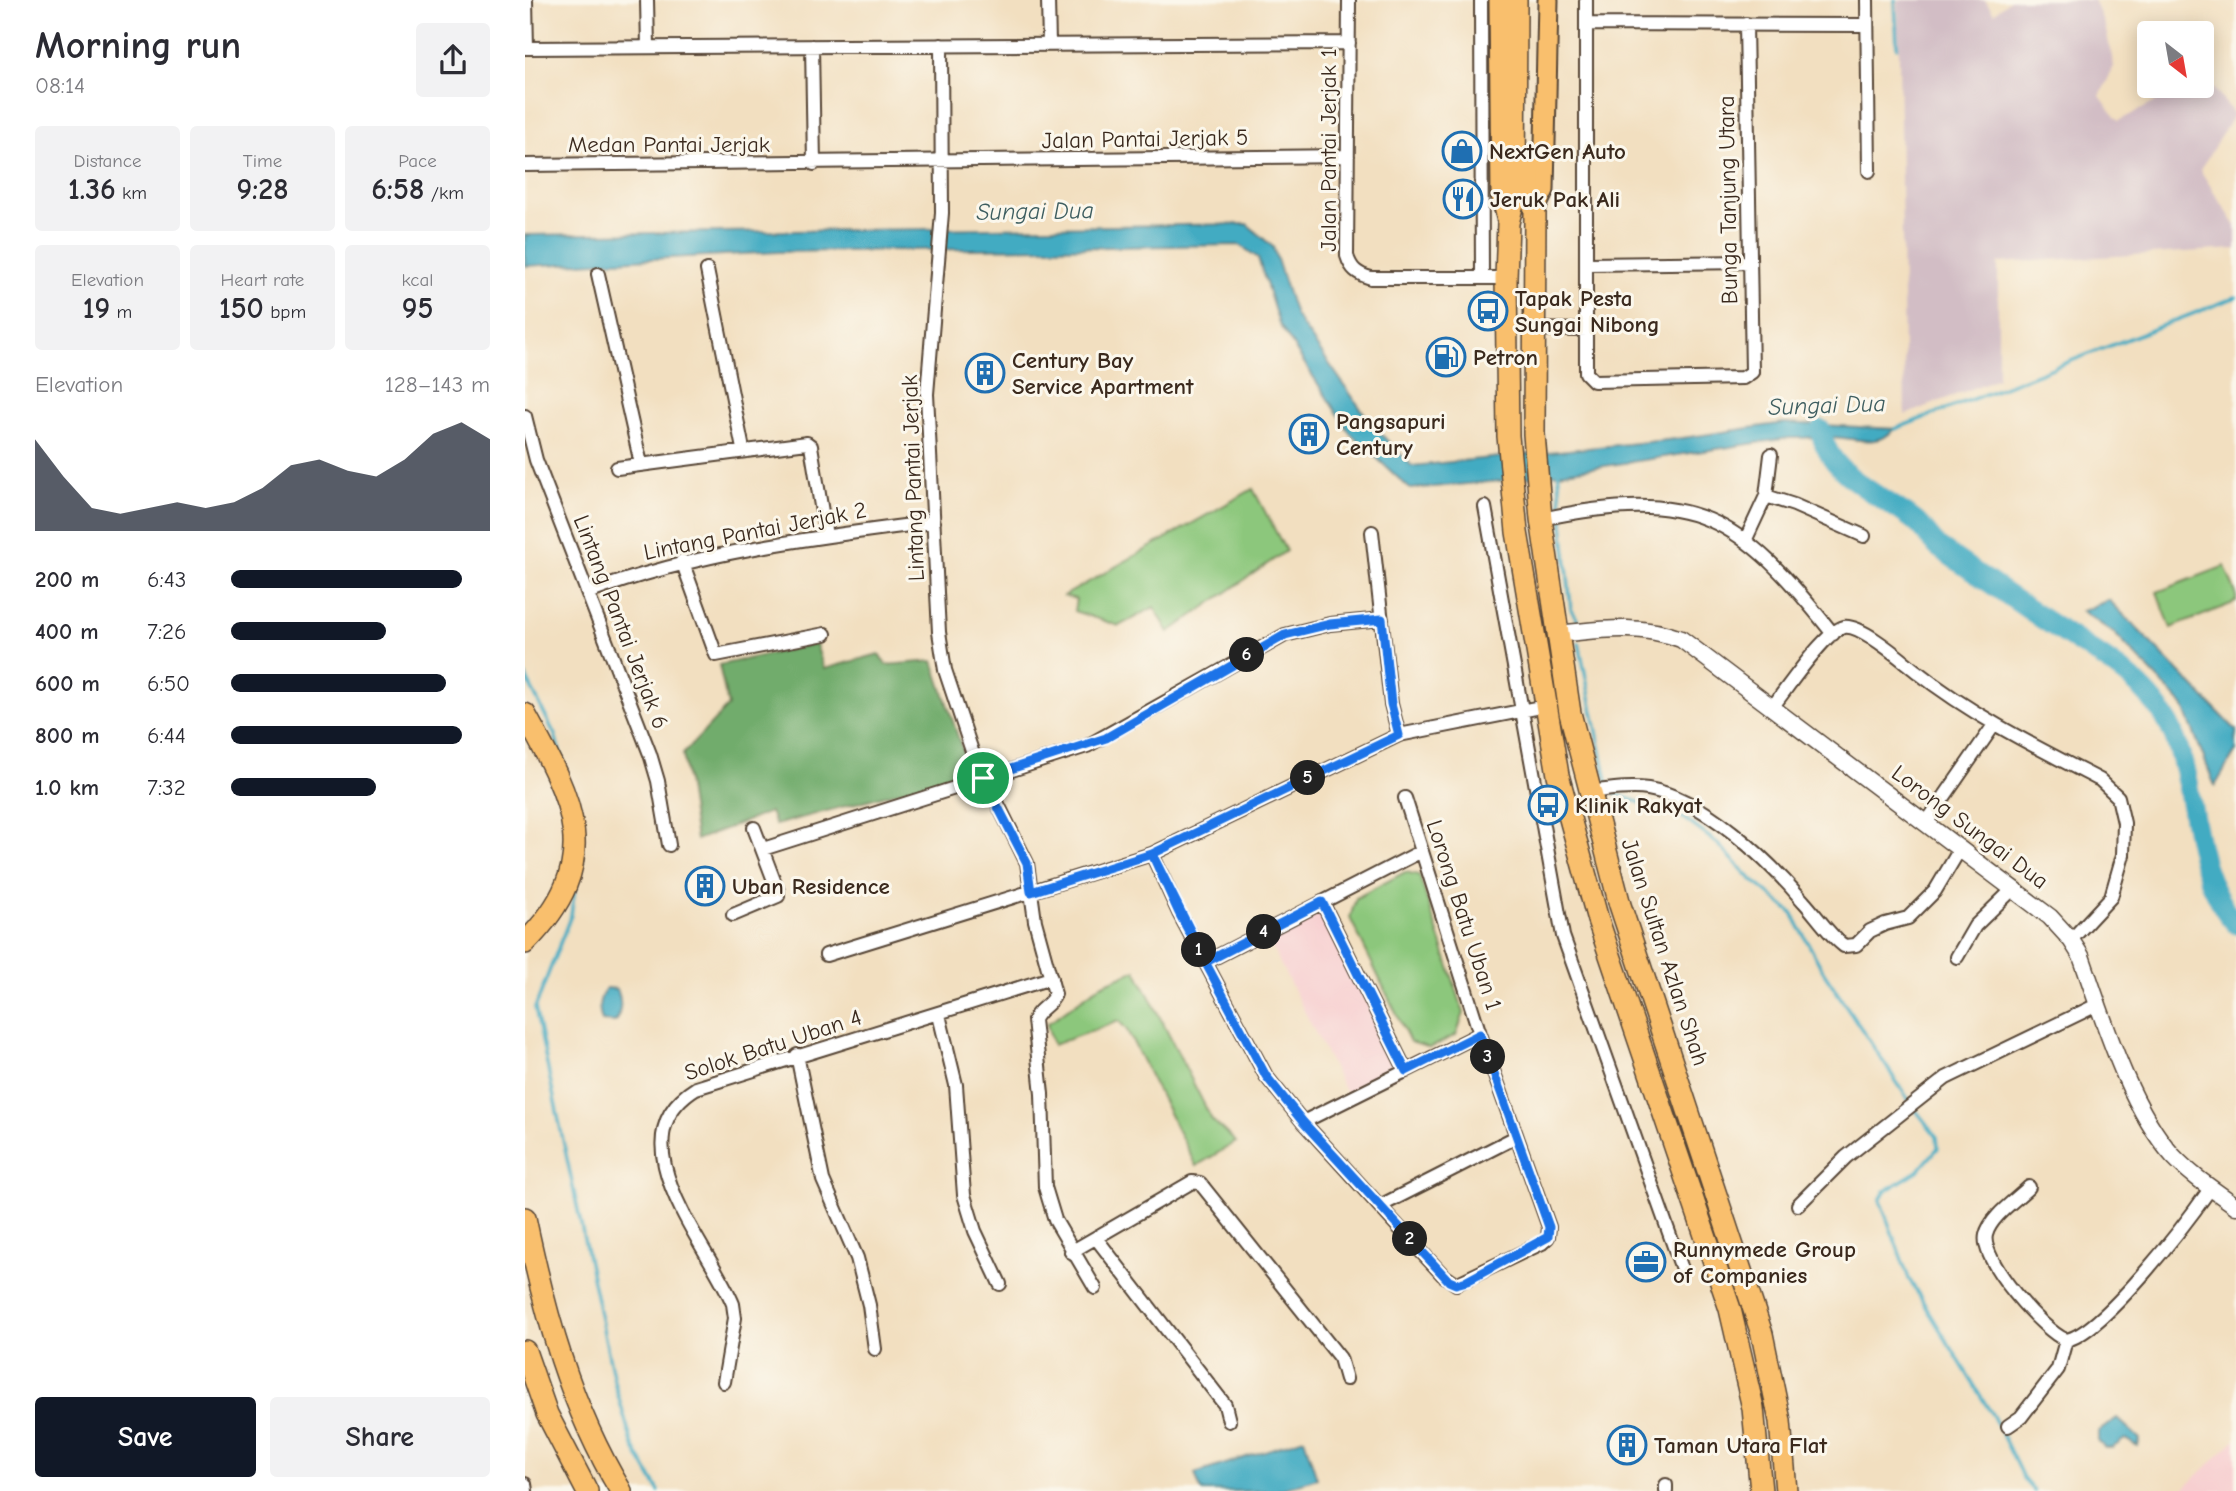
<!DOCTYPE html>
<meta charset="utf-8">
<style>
:root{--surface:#fff;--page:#f2f2f3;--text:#2b2b33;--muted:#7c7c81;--accent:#111827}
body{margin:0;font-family:"Comic Neue",sans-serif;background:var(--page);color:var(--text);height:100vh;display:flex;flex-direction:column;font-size:26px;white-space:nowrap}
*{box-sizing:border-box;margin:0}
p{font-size:23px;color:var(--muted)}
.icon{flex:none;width:38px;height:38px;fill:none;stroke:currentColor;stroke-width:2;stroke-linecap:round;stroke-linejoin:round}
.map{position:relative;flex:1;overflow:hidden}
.sheet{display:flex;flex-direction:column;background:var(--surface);width:525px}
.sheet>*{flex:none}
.needle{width:46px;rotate:149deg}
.fabs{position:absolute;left:1612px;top:21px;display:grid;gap:14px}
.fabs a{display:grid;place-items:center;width:77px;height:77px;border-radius:7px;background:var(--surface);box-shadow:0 4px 18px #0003;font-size:35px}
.pin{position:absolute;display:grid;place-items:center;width:60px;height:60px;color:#fff;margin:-30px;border:4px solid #fff;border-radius:50%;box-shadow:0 2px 7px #0007}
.km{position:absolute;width:35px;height:35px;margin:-18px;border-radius:50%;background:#222;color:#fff;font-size:19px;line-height:35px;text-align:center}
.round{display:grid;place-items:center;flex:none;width:74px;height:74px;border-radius:7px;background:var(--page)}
.head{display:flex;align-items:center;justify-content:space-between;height:119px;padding:0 35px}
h1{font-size:38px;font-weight:600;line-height:52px}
.stats{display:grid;grid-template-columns:repeat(3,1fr);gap:10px;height:119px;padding:7px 35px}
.stats div{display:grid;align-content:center;border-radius:7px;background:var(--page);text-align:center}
.stats b{font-size:30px;font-weight:600}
.stats small{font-size:19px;font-weight:400}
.stats p{font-size:19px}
.chart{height:196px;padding:14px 35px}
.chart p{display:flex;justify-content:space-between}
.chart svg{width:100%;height:126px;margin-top:7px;fill:var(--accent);opacity:.7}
.button{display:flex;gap:14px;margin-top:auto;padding:14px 35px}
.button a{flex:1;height:80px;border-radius:7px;background:var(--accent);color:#fff;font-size:28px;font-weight:600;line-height:80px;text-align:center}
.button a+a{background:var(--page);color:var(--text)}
ul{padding:0 35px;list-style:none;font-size:23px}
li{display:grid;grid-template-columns:112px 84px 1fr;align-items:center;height:52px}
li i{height:18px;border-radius:9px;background:var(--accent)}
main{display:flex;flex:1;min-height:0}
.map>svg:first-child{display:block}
.built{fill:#f7cfd0}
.industrial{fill:#d2bdc5}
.green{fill:#8cc77c;stroke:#64784d;stroke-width:2}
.forest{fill:#71ac6c;stroke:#566b45;stroke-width:2}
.water{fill:#42abc2;stroke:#3e6a70;stroke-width:2}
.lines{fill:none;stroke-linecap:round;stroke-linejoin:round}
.stream{stroke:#42abc2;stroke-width:3.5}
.river{stroke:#42abc2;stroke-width:21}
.minor-casing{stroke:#564536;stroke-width:16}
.tertiary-casing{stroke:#564536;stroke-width:19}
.primary-casing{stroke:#564536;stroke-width:23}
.trunk-casing{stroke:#564536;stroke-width:24}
.minor{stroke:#fff;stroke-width:12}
.tertiary{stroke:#fff;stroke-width:16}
.primary{stroke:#f9bf6d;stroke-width:19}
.trunk{stroke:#f9bf6d;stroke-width:21}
.route-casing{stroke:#fff;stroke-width:14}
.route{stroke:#1a73e8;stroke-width:9}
.labels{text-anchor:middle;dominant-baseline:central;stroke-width:6;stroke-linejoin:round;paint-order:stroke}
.street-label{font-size:23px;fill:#3b2a1e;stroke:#fbf7ec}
.poi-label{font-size:23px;font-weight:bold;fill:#3b2a1e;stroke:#fbf7ec;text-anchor:start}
.water-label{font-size:24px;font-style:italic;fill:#3e5e60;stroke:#fbf7ec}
</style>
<main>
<section class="sheet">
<div class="head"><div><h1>Morning run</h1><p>08:14</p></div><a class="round"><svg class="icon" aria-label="share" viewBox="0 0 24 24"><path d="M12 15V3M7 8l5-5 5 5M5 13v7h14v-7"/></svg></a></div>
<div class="stats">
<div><p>Distance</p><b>1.36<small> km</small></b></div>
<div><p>Time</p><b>9:28</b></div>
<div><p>Pace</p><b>6:58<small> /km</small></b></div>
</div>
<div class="stats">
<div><p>Elevation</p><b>19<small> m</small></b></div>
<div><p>Heart rate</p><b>150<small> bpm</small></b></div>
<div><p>kcal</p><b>95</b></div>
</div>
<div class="chart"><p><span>Elevation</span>128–143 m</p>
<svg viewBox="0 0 160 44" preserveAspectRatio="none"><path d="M0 44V12L10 25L20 36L30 38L40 36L50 34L60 36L70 34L80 29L90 21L100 19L110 23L120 25L130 19L140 10L150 6L160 12V44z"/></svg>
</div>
<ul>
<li><b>200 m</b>6:43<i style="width:89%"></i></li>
<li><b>400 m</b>7:26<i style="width:60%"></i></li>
<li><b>600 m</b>6:50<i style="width:83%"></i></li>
<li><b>800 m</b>6:44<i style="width:89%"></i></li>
<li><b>1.0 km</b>7:32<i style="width:56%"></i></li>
</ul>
<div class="button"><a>Save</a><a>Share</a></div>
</section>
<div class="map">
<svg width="1711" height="1491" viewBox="0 0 1711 1491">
<rect width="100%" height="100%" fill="#fbf7ec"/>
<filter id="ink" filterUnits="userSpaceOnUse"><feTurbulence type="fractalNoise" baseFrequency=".0143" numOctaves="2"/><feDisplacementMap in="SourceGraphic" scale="14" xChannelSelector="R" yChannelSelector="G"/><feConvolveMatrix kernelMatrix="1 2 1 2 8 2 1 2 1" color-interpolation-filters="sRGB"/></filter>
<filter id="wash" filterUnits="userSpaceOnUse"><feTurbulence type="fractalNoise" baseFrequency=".00686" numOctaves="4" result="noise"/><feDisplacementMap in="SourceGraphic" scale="28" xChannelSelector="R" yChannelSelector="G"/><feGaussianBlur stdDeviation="1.57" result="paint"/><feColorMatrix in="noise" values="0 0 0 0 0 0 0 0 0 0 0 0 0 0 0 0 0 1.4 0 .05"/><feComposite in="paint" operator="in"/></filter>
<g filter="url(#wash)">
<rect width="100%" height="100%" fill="#f2dfc0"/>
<path class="built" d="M797 902 881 1071 824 1099 739 932Z
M1711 1439V1491H1656Z"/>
<path class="industrial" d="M1373 0H1460L1469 13 1485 0H1569L1580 26 1589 66 1575 96 1593 121 1662 86H1676L1677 79 1680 77 1709 114 1675 170 1711 226V249L1473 263V378L1380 415Z"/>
<path class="green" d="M728 489 761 551 644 632 629 607 594 626 549 611 551 599 539 596Z
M1700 566 1711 594V602L1646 628 1632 592Z
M880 872 894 875 939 1013 931 1035 905 1048 885 1042 825 918 831 898Z
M611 970 687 1120 711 1142 671 1166 602 1030 594 1021 528 1045 522 1024 576 985Z"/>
<path class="forest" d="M291 644 299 669 354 654 361 665 408 661 441 761 435 775 250 825 245 812 171 840 158 754 203 706 194 665Z"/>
<path class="water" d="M722 224 748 247 770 315 848 426 887 466 1151 439 1259 423 1370 429C1351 449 1328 437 1305 437 1291 437 1278 438 1264 438L987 480 885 489 825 433 754 324 733 258 715 245 253 252 0 266V235Z
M1584 600 1711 730V751L1690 786 1658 705 1590 634 1557 611Z
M81 988 92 989C97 1001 97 1011 90 1022L77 1021C73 1009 73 999 81 988Z
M1592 1418 1615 1439 1613 1446 1600 1439 1587 1448H1580L1573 1441V1432Z
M779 1438 792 1478 752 1491H676L670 1474Z"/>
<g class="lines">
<path class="stream" d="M1370 0 1372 47
M1370 429 1711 297
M1033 469 1046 609 1052 619
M1054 643 1083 786
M0 675 30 735 40 770
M1090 794 1157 817 1192 843 1225 878 1267 913 1298 971 1385 1102
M50 888 46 915 10 1008 90 1385 108 1446 134 1491
M1389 1108 1412 1137 1413 1148 1394 1170 1360 1191 1355 1200 1384 1279 1468 1416 1499 1480 1509 1491"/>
<path class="river" d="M1296 430C1302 476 1359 496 1391 522 1399 529 1406 539 1413 547 1451 573 1489 600 1527 625 1570 654 1624 680 1646 729 1675 793 1662 869 1711 924"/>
</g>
</g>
<g filter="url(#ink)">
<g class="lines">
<defs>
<path id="minor" d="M1 0 2 48
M122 0 123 47
M523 0 524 44
M824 0 822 256C826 269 832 274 846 278H981
M956 0 957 278
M1061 0V373L1069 381 1218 378 1227 372 1221 24
M1342 0 1344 171
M1061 24 1342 25
M416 45 417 213 402 394 414 632 420 670 448 754 502 863 510 921 530 994C526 1006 513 1008 509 1020L517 1094 520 1187 530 1220 570 1288
M287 46 289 164
M0 48 824 43
M0 165 823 156
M1063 264 1225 262
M182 270 218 449
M73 274 116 464
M1007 329 1062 330
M0 416 11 460 125 754 133 781 144 845
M92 468 282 443 286 446 301 536
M1241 496 1269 505 1339 536
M960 507 1038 936 1157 1269
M1016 519C1169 487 1214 515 1308 634
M847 532 866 704 874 735
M1221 539 1241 496 1246 455
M157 561 191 655 300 634
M63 593C175 551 291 537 409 522
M1248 706C1261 690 1300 631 1319 627 1336 624 1377 660 1391 671 1448 716 1511 747 1575 780L1593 797 1599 823 1598 855 1586 897 1546 940
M1064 792C1083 790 1103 786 1123 789 1179 798 1243 860 1279 902 1292 916 1303 934 1319 946L1331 945 1345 931 1360 924 1383 918 1410 891 1435 849
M1401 823 1469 725
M238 849 562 746 760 635 805 624 857 619
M627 854 654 913 741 1076 778 1122 890 1245 918 1275 931 1284 1017 1243 1023 1237 1024 1227 955 1034 880 798
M797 902 881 1071
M208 915 253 896V891L229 828
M301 955 627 854 874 735 1021 706
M1432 957 1450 926 1489 888
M681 962 895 852
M414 1015 431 1085 439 1195 450 1231 475 1284
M272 1055 298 1180 332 1258 344 1305 350 1349
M778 1122 955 1034
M1504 1187C1492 1199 1465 1217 1461 1235 1455 1260 1518 1331 1541 1340 1577 1334 1662 1222 1685 1189
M1273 1205 1321 1157 1421 1078 1574 1004
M855 1206 991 1137
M571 1238 700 1405 704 1421
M546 1252 667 1182 675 1183 815 1358 821 1379
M199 1382 210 1318 208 1304C184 1245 87 1140 171 1088L526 978
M1483 1426 1496 1417 1533 1369 1541 1340
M0 1484 1 1491
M1141 1485V1491"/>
<path id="tertiary" d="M1031 634C1076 630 1112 623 1156 639L1525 917 1546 940 1556 956C1578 1018 1604 1107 1648 1156 1667 1176 1689 1190 1711 1206"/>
<path id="primary" d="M974 0 976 195 983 223
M1010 209 1019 190 1023 0"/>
<path id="trunk" d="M991 0 990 195 983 223 981 278 983 436 992 532 1033 775 1073 920 1205 1309 1228 1408 1236 1491
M1004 167V192L1010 209 1009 434 1016 519 1045 713 1095 905 1237 1334 1255 1421 1261 1491
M0 714C48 801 81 862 0 943
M0 1218C20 1313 45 1407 96 1491
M0 1351 22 1414 62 1491"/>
</defs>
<use href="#minor" class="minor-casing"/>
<use href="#tertiary" class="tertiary-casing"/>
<use href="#primary" class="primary-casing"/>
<use href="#trunk" class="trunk-casing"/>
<use href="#minor" class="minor"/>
<use href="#tertiary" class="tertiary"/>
<use href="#primary" class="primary"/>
<use href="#trunk" class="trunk"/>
</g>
</g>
<g class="lines" filter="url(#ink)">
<defs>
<path id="route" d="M458 778 502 863 506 892 627 854 654 913 741 1076 778 1122 924 1281 931 1284 942 1281 1023 1237 1024 1227 955 1034 881 1071 797 902 681 962 627 854 874 735 866 704 857 619 805 624 760 635 581 738 458 778"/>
</defs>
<use href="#route" class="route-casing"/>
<use href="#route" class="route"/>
</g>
<defs>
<symbol id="shop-ring" viewBox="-11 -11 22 22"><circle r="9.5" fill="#fbf7ec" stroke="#1f6fb2" stroke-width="1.5"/><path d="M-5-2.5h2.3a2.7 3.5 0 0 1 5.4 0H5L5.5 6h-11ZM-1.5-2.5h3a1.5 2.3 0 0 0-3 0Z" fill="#1f6fb2"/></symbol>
<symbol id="restaurant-ring" viewBox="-11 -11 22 22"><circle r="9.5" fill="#fbf7ec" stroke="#1f6fb2" stroke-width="1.5"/><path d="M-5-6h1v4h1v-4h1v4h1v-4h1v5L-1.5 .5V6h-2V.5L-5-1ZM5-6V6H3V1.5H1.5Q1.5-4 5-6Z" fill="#1f6fb2"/></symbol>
<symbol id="bus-ring" viewBox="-11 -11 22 22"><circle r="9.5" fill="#fbf7ec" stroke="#1f6fb2" stroke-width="1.5"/><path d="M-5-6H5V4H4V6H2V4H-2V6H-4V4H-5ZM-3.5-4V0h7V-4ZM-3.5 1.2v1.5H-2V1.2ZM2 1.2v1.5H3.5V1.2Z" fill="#1f6fb2"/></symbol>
<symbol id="fuel-ring" viewBox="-11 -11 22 22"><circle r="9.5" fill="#fbf7ec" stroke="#1f6fb2" stroke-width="1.5"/><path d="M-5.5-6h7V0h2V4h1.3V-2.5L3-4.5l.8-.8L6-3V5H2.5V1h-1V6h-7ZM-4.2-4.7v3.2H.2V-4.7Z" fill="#1f6fb2"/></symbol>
<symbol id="building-ring" viewBox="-11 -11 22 22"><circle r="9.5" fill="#fbf7ec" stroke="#1f6fb2" stroke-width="1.5"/><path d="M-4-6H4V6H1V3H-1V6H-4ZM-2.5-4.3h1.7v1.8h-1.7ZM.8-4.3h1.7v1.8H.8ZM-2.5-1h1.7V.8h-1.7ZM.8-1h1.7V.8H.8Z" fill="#1f6fb2"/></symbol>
<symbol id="office-ring" viewBox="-11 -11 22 22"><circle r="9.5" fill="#fbf7ec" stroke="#1f6fb2" stroke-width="1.5"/><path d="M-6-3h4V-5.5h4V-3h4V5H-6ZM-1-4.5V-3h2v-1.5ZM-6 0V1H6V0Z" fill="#1f6fb2"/></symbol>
</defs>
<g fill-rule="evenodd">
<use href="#shop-ring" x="915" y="129" width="44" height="44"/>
<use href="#restaurant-ring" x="916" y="177" width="44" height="44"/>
<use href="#bus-ring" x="941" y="289" width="44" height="44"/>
<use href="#fuel-ring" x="899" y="335" width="44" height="44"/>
<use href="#building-ring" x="438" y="351" width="44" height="44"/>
<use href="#building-ring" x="762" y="412" width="44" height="44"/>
<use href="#bus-ring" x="1001" y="783" width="44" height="44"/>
<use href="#building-ring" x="158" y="864" width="44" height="44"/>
<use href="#office-ring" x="1099" y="1240" width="44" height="44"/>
<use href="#building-ring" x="1080" y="1423" width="44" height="44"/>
</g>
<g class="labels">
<g class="street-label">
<text transform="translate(620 139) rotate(-1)">Jalan Pantai Jerjak 5</text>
<text x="144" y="144">Medan Pantai Jerjak</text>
<text transform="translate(803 150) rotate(-90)">Jalan Pantai Jerjak 1</text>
<text transform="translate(1203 200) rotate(-91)">Bunga Tanjung Utara</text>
<text transform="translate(388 478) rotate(-92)">Lintang Pantai Jerjak</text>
<text transform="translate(230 531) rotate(-11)">Lintang Pantai Jerjak 2</text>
<text transform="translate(96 622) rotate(69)">Lintang Pantai Jerjak 6</text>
<text transform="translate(1445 827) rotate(37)">Lorong Sungai Dua</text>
<text transform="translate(939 915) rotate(72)">Lorong Batu Uban 1</text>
<text transform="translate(1140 952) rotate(72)">Jalan Sultan Azlan Shah</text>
<text transform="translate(248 1045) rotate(-18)">Solok Batu Uban 4</text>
</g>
<g class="poi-label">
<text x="964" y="151">NextGen Auto</text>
<text x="965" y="199">Jeruk Pak Ali</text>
<text x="990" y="298">Tapak Pesta<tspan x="990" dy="26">Sungai Nibong</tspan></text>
<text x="948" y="357">Petron</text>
<text x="487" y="360">Century Bay<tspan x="487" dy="26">Service Apartment</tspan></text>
<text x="811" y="421">Pangsapuri<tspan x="811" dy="26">Century</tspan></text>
<text x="1050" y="805">Klinik Rakyat</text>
<text x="207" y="886">Uban Residence</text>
<text x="1148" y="1249">Runnymede Group<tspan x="1148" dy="26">of Companies</tspan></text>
<text x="1129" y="1445">Taman Utara Flat</text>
</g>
<g class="water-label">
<text transform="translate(510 211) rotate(-1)">Sungai Dua</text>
<text transform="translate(1302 405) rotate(-2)">Sungai Dua</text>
</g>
</g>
</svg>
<div class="fabs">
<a><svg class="needle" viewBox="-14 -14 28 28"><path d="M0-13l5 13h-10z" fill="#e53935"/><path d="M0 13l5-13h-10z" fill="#7c7c81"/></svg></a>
</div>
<div class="pin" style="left:458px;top:778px;background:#1e9e55"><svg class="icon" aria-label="arrive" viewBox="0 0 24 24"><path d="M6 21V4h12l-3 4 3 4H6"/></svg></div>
<b class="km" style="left:674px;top:950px">1</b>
<b class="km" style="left:885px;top:1239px">2</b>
<b class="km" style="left:963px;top:1057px">3</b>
<b class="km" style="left:739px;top:932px">4</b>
<b class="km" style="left:783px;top:778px">5</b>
<b class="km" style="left:722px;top:655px">6</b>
</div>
</main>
